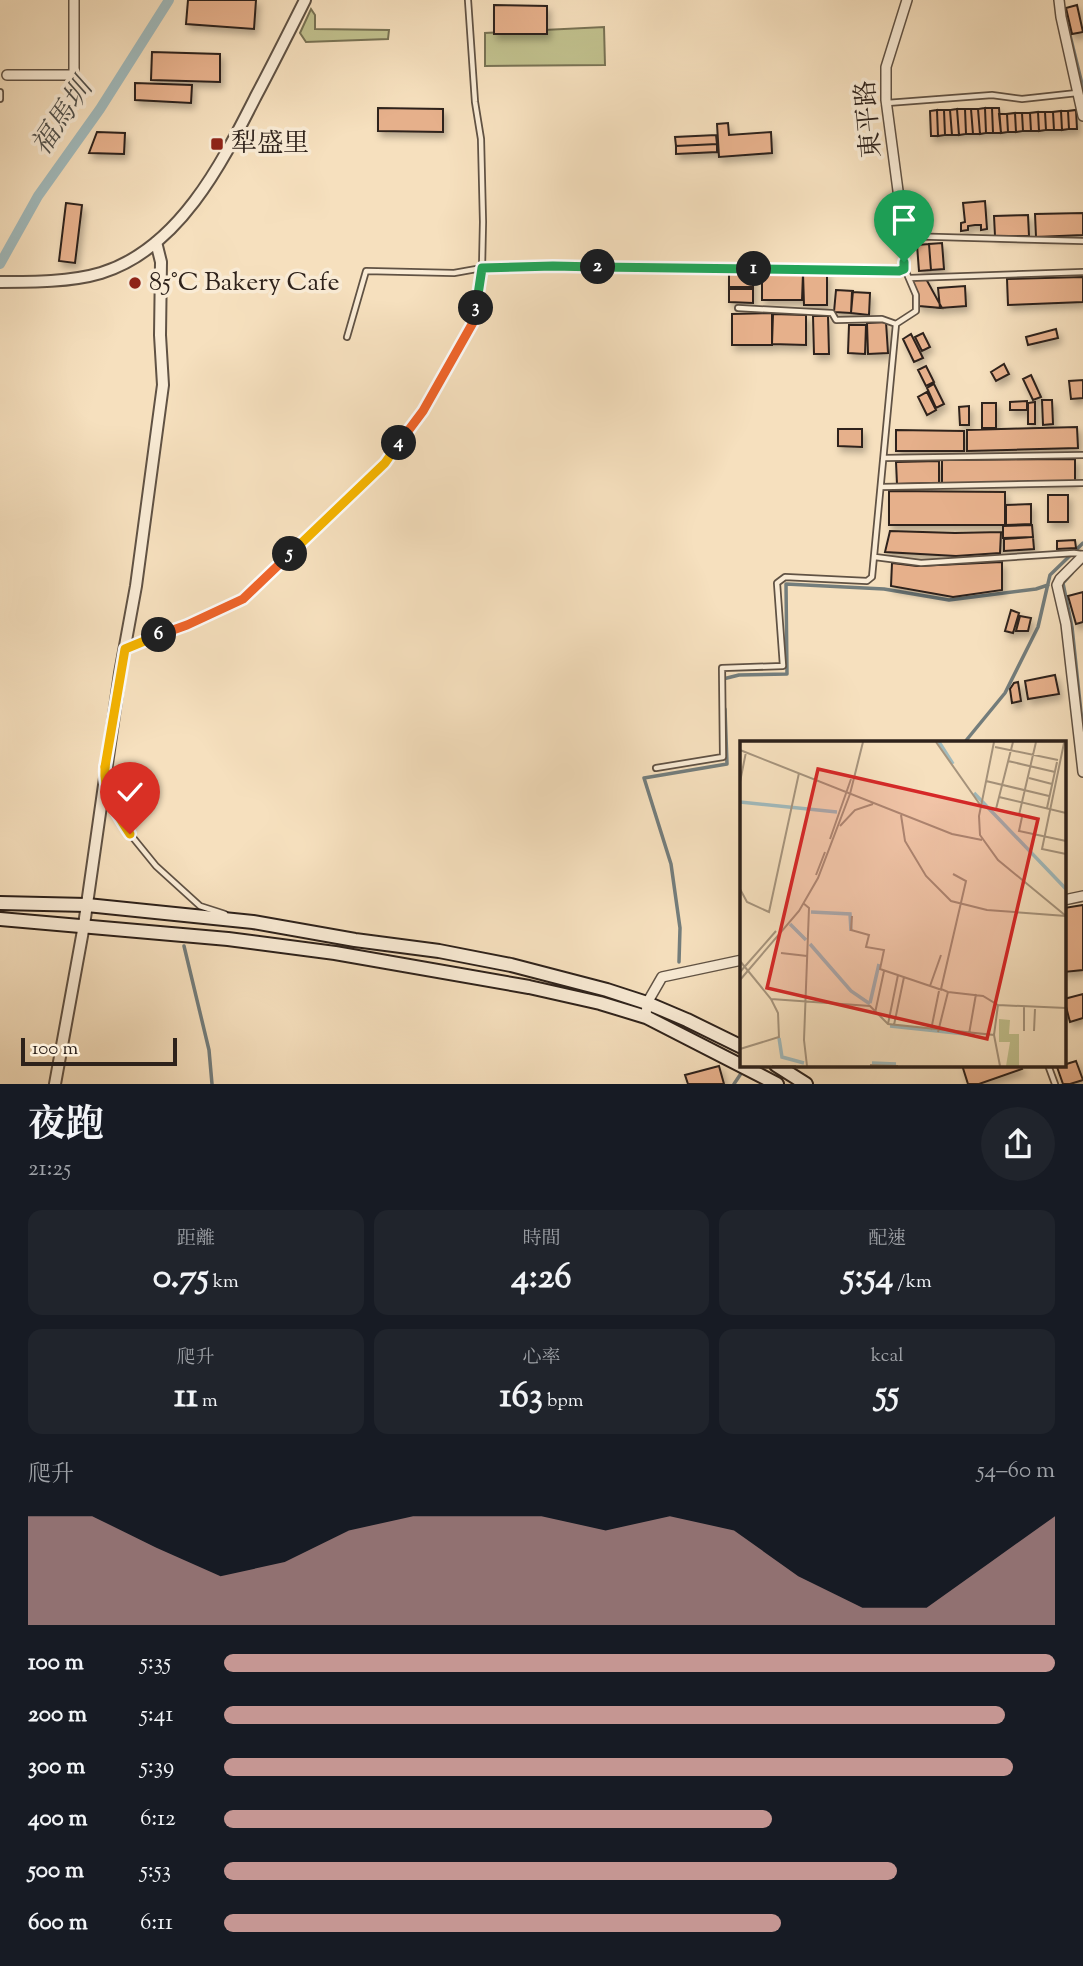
<!DOCTYPE html>
<html lang="zh-TW">
<meta charset="utf-8">
<style>
:root{--surface:#171b24;--page:#20242c;--text:#f1f3f6;--muted:#9ea1a6;--accent:#c59692}
body{margin:0;font-family:"Sorts Mill Goudy","Noto Serif TC",serif;background:var(--page);color:var(--text);height:100vh;display:flex;flex-direction:column;font-size:26px;white-space:nowrap}
*{box-sizing:border-box;margin:0}
p{font-size:23px;color:var(--muted)}
.icon{flex:none;width:38px;height:38px;fill:none;stroke:currentColor;stroke-width:2;stroke-linecap:round;stroke-linejoin:round}
.map{position:relative;height:1084px;overflow:hidden}
.side{display:flex;flex-direction:column;background:var(--surface);flex:1}
.side>*{flex:none}
.scale{position:absolute;left:21px;bottom:18px;width:156px;box-sizing:border-box;padding-left:7px;border:4px solid #2e221b;border-top:0;font-size:19px;line-height:24px;white-space:nowrap;color:#2e221b;-webkit-text-stroke:5px #f9ebd5;paint-order:stroke}
.pin{position:absolute;display:grid;place-items:center;width:60px;height:60px;color:#fff;margin:-72px -30px;border-radius:50% 50% 50% 0;rotate:-45deg;box-shadow:0 0 7px #0007}
.pin .icon{rotate:45deg}
.km{position:absolute;width:35px;height:35px;margin:-18px;border-radius:50%;background:#222;color:#fff;font-size:19px;line-height:35px;text-align:center}
.round{display:grid;place-items:center;flex:none;width:74px;height:74px;border-radius:37px;background:var(--page)}
.summary{display:flex;align-items:center;justify-content:space-between;height:119px;padding:0 28px}
h1{font-size:38px;font-weight:700;line-height:52px}
.stats{display:grid;grid-template-columns:repeat(3,1fr);gap:10px;height:119px;padding:7px 28px}
.stats div{display:grid;align-content:center;border-radius:14px;background:var(--page);text-align:center}
.stats b{font-size:35px;font-weight:700}
.stats small{font-size:19px;font-weight:400}
.stats p{font-size:19px}
.chart{height:196px;padding:14px 28px}
.chart p{display:flex;justify-content:space-between}
.chart svg{width:100%;height:126px;margin-top:7px;fill:var(--accent);opacity:.7}
ul{padding:0 28px;list-style:none;font-size:23px}
li{display:grid;grid-template-columns:112px 84px 1fr;align-items:center;height:52px}
li i{height:18px;border-radius:9px;background:var(--accent)}
.map>svg:first-child{display:block}
.green{fill:#c1c18e;stroke:#787254;stroke-width:2}
.lines{fill:none;stroke-linecap:round;stroke-linejoin:round}
.stream{stroke:#737d7c;stroke-width:3.5}
.canal{stroke:#a1babc;stroke-width:10}
.building{fill:#e6b08b;stroke:#2e221b;stroke-width:2;filter:url(#shadow)}
.service-casing{stroke:#605244;stroke-width:8}
.minor-casing{stroke:#605244;stroke-width:12}
.tertiary-casing{stroke:#605244;stroke-width:14}
.secondary-casing{stroke:#2e221b;stroke-width:16}
.service{stroke:#f9ebd5;stroke-width:4.5}
.minor{stroke:#f9ebd5;stroke-width:9}
.tertiary{stroke:#f9ebd5;stroke-width:10}
.secondary{stroke:#f9ebd5;stroke-width:12}
.split-1-casing{stroke:#fff;stroke-width:14}
.split-2-casing{stroke:#fff;stroke-width:14}
.split-3-casing{stroke:#fff;stroke-width:14}
.split-4-casing{stroke:#fff;stroke-width:14}
.split-5-casing{stroke:#fff;stroke-width:14}
.split-6-casing{stroke:#fff;stroke-width:14}
.split-7-casing{stroke:#fff;stroke-width:14}
.split-8-casing{stroke:#fff;stroke-width:14}
.split-1{stroke:#22a559;stroke-width:9}
.split-2{stroke:#22a559;stroke-width:9}
.split-3{stroke:#22a559;stroke-width:9}
.split-4{stroke:#f0652b;stroke-width:9}
.split-5{stroke:#f5b400;stroke-width:9}
.split-6{stroke:#f0652b;stroke-width:9}
.split-7{stroke:#f5b400;stroke-width:9}
.split-8{stroke:#f5b400;stroke-width:9}
.poi-dot{fill:#8f2418;stroke:#f9ebd5;stroke-width:2.5}
.labels{text-anchor:middle;dominant-baseline:central;stroke-width:7;stroke-linejoin:round;paint-order:stroke}
.street-label{font-size:26px;fill:#2e221b;stroke:#f9ebd5}
.poi-label{font-size:26px;fill:#2e221b;stroke:#f9ebd5;text-anchor:start}
.water-label{font-size:28px;font-style:italic;fill:#50504b;stroke:#f9ebd5}
.inset-river{fill:none;stroke:#a1babc;stroke-width:3.5}
.inset-road{fill:none;stroke:#a6947d;stroke-width:2}
.view{fill:#d62828;fill-opacity:0.15;stroke:#d62828;stroke-width:3.5}
.inset-edge{fill:none;stroke:#2e221b;stroke-width:3.5}
</style>
<div class="map">
<svg width="1083" height="1084" viewBox="0 0 1083 1084">
<defs>
<filter id="shadow"><feDropShadow dx="3" dy="5" stdDeviation="3.5" flood-color="#0004"/></filter>
</defs>
<rect width="100%" height="100%" fill="#f6e0be"/>
<filter id="stains"><feTurbulence type="fractalNoise" baseFrequency=".00286" numOctaves="4"/><feColorMatrix values="0 0 0 0 .2 0 0 0 0 .09 0 0 0 0 .02 0 0 0 .5 -.17"/></filter>
<radialGradient id="worn" r=".72"><stop offset=".6" stop-color="#630" stop-opacity="0"/><stop offset="1" stop-color="#630" stop-opacity=".3"/></radialGradient>
<path class="green" d="M311 9 315 15V29L389 30 388 39 306 42 300 33Z
M604 27 605 65 485 66V33Z"/>
<g class="lines">
<path class="stream" d="M1064 11 1083 88
M1072 573 1063 583 1072 627 1082 722
M723 681V679L739 675 787 674 786 584 884 589 949 600 1036 589 1048 585
M964 743 1005 693 1038 627 1050 575 1083 543
M184 946 209 1050 212 1084
M679 962 680 928 671 864 644 778 727 764 725 709
M734 1084 744 1069"/>
<path class="canal" d="M0 264 38 196 100 109 169 0"/>
</g>
<path class="building" d="M188 0H256L254 29 186 24Z
M494 5 547 6V34H494Z
M1077 5 1083 32 1072 34 1066 8Z
M152 52 220 54V82L151 80Z
M135 83 192 85 191 103 135 100Z
M378 108 443 109V132L378 131Z
M985 108 986 133 980 134 978 109Z
M985 108H992L993 133H986Z
M992 108H999L1001 133H993Z
M957 109 959 135H952L950 110Z
M957 109H965L966 134 959 135Z
M965 109H971L973 134H966Z
M971 109H978L980 134H973Z
M937 110 938 136H931L930 111Z
M937 110H944L945 135 938 136Z
M944 110H950L952 135H945Z
M1076 110 1077 129H1069L1068 111Z
M1061 111 1062 130H1054L1053 112Z
M1061 111H1068L1069 129 1062 130Z
M1038 112 1039 131H1031L1030 113Z
M1038 112H1045L1046 130 1039 131Z
M1045 112H1053L1054 130H1046Z
M1015 113 1016 132H1008L1007 114Z
M1015 113H1022L1023 131 1016 132Z
M1022 113H1030L1031 131H1023Z
M999 114H1007L1008 132 1001 133Z
M728 123 729 135 771 132 772 153 719 157 717 124Z
M97 132 125 133 124 154 89 153Z
M716 135 717 144 676 146 675 137Z
M717 144V152L676 154V146Z
M985 201 987 229 981 230V225H975L968 226V230L961 231V223L965 222 963 203Z
M66 203 82 205 75 263 59 261Z
M1083 213V235L1036 237 1035 214Z
M1028 215 1029 236H995L994 216Z
M942 243 944 269 931 270 929 244Z
M929 244 931 270 919 271 917 245Z
M729 273H753V287H729Z
M762 273H803L802 300H762Z
M803 273H827V305H804Z
M925 277 942 308 919 306 911 280Z
M1083 277V302L1008 305 1007 279Z
M965 286 966 306 940 308 938 288Z
M729 289H753V303L729 302Z
M836 290 853 291 851 313 834 312Z
M852 292 870 293 869 315 851 313Z
M772 313V345H732V314Z
M773 314 806 315V345L772 344Z
M813 316H828L829 354H814Z
M886 322 888 353 868 354 867 323Z
M849 325H866L865 354 848 353Z
M1056 329 1058 338 1028 345 1026 337Z
M923 333 930 347 922 351 915 337Z
M911 334 923 358 914 362 903 339Z
M1004 364 1009 374 996 381 991 372Z
M926 366 934 382 926 386 918 370Z
M1031 375 1041 397 1033 400 1023 379Z
M1083 380V398L1071 399 1069 381Z
M934 384 944 404 936 408 927 388Z
M927 392 936 410 927 415 918 397Z
M1042 400H1052L1053 424 1043 425Z
M1027 401V410H1010V402Z
M1035 402V424H1028V403Z
M982 403H996V428H982Z
M969 406V425H960L959 407Z
M1077 427 1078 448 967 451V430Z
M838 429H862V447L838 446Z
M896 430 964 431V451H896Z
M1075 459V483L942 484V460Z
M939 461V483L897 484 896 462Z
M889 491 1005 492V525H889Z
M1048 495H1068V522H1048Z
M1031 504V524L1006 525V505Z
M1032 525 1033 537 1003 538V526Z
M890 531 955 533 1001 532 1000 553 956 556 885 552Z
M1033 537 1034 549 1004 551V539Z
M1075 540 1076 548 1057 549V541Z
M1002 562V590L953 597 891 586 892 563 917 566Z
M1083 592V622L1076 624 1068 596Z
M1011 610 1019 613 1013 633 1005 631Z
M1020 616 1031 618 1028 631H1016Z
M1055 675 1059 694 1028 699 1025 681Z
M1018 682 1021 701 1012 703 1010 689 1014 683Z
M1083 905V970L1064 972V908Z
M1083 994V1018L1070 1022 1064 999Z
M1076 1061 1083 1080 1070 1084H1063L1057 1067Z
M962 1065H1020L1022 1069 979 1084H968Z
M719 1066 724 1084H688L685 1075Z"/>
<g class="lines">
<defs>
<path id="service" d="M0 92V99
M887 103 992 95 1022 99 1077 93
M910 278 1083 272
M738 308 832 313 836 320 882 319 896 324
M347 337 366 271 454 273 482 268 553 266 899 271 904 269V236L1083 241
M884 458 1083 455
M881 487 1083 483
M875 557 921 563 1074 553 1082 554
M125 648 187 625 243 599 385 463 423 411 475 319 482 268 483 222 481 139 475 102 468 0
M656 768 723 757 722 668 783 666 777 583 785 577 867 581 872 577 896 324 916 311V295L904 267
M107 791 113 809 130 834 156 866 200 906 225 914
M1048 1065 1055 1084"/>
<path id="minor" d="M1059 0 1061 17 1083 116
M7 75H74V0
M904 236 886 100V67L907 0
M1083 556 1060 579 1057 585 1066 624 1083 772
M1064 900 1083 896
M646 1017 647 1003 662 977 742 960"/>
<path id="tertiary" d="M0 282C32 282 71 282 101 273 179 249 222 163 256 96 273 64 289 32 305 0
M55 1084 84 925 120 673 136 586 163 385 160 335 161 262 156 242"/>
<path id="secondary" d="M0 903 87 905 253 922 355 940 439 951 511 965 607 990 647 1003 687 1020 742 1047
M0 919 228 939 335 953 529 987 600 1003 646 1017 777 1084
M776 1065 806 1084"/>
</defs>
<use href="#service" class="service-casing"/>
<use href="#minor" class="minor-casing"/>
<use href="#tertiary" class="tertiary-casing"/>
<use href="#secondary" class="secondary-casing"/>
<use href="#service" class="service"/>
<use href="#minor" class="minor"/>
<use href="#tertiary" class="tertiary"/>
<use href="#secondary" class="secondary"/>
</g>
<g class="lines">
<defs>
<path id="split-1" d="M754 269 899 271 904 269V262"/>
<path id="split-2" d="M598 267 754 269"/>
<path id="split-3" d="M476 308 482 268 553 266 598 267"/>
<path id="split-4" d="M399 443 423 411 475 319 476 308"/>
<path id="split-5" d="M290 554 385 463 399 443"/>
<path id="split-6" d="M159 635 187 625 243 599 290 554"/>
<path id="split-7" d="M105 767 125 649 159 635"/>
<path id="split-8" d="M105 767C103 793 116 813 130 834"/>
</defs>
<use href="#split-1" class="split-1-casing"/>
<use href="#split-2" class="split-2-casing"/>
<use href="#split-3" class="split-3-casing"/>
<use href="#split-4" class="split-4-casing"/>
<use href="#split-5" class="split-5-casing"/>
<use href="#split-6" class="split-6-casing"/>
<use href="#split-7" class="split-7-casing"/>
<use href="#split-8" class="split-8-casing"/>
<use href="#split-1" class="split-1"/>
<use href="#split-2" class="split-2"/>
<use href="#split-3" class="split-3"/>
<use href="#split-4" class="split-4"/>
<use href="#split-5" class="split-5"/>
<use href="#split-6" class="split-6"/>
<use href="#split-7" class="split-7"/>
<use href="#split-8" class="split-8"/>
</g>
<g class="poi-dot">
<rect x="210" y="137" width="14" height="14" rx="3.5"/>
<circle cx="135" cy="283" r="7"/>
</g>
<g class="labels">
<g class="street-label">
<text transform="translate(870 119) rotate(-95)">東平路</text>
</g>
<g class="poi-label">
<text x="231" y="144">犁盛里</text>
<text x="149" y="283">85°C Bakery Cafe</text>
</g>
<g class="water-label">
<text transform="translate(63 118) rotate(-56)">福馬圳</text>
</g>
</g>
<g transform="translate(740 741)">
<rect width="326" height="326" fill="#f6e0be"/>
<path d="M259 278 270 279 269 293H279V325H266L270 301H259Z" fill="#c1c18e"/>
<path class="inset-river" d="M199 1 213 23M234 52 326 148M0 61 97 71M71 171 110 173 111 190M50 183 66 199M70 203 111 250 130 263M130 262 139 223M150 285 235 294M39 297 42 316 64 322M132 322 156 323"/>
<path class="inset-road" d="M196 1 241 65M254 1 239 75 240 94 258 119 326 175M273 1 256 68 279 74 296 1M324 2 302 108 326 113M255 6 318 19M0 9 212 93 242 99M268 20 315 31M289 37 312 43M246 40 309 55M0 41 6 11M259 56 326 72M307 67 317 21M161 74 165 100 186 135 211 160 247 169 326 175M282 76 279 90 326 100M100 85 115 69 133 63M90 98 111 38M76 134 85 111M0 148 7 161 29 171 59 32M63 162 69 167 64 299 67 325M112 175 111 189 129 194 126 206 144 209 140 228 202 249M41 212 67 215M0 220 31 258 38 272 39 296 0 308M0 231 36 190M0 239 59 170 78 137 110 53 123 1M190 245 201 214M208 251 201 248 226 140 213 133M208 251 243 255 258 264 326 267M31 258 130 265 148 283 254 294 260 325M135 272 144 230M148 283 158 234M154 284 164 236M191 289 199 250M284 290V266M294 290 295 268M198 291 208 251M229 293 236 253M254 294 258 264M130 324 158 325M32 325H56"/>
<path class="view" d="M78 28 298 78 247 298 27 247Z"/>
<rect width="326" height="326" class="inset-edge"/>
</g>
<rect width="100%" height="100%" filter="url(#stains)"/>
<rect width="100%" height="100%" fill="url(#worn)"/>
</svg>
<div class="scale">100 m</div>
<div class="pin" style="left:904px;top:262px;background:#1e9e55"><svg class="icon" aria-label="arrive" viewBox="0 0 24 24"><path d="M6 21V4h12l-3 4 3 4H6"/></svg></div>
<div class="pin" style="left:130px;top:834px;background:#d93025"><svg class="icon" aria-label="check" viewBox="0 0 24 24"><path d="M5 12l5 5 9-10"/></svg></div>
<b class="km" style="left:754px;top:269px">1</b>
<b class="km" style="left:598px;top:267px">2</b>
<b class="km" style="left:476px;top:308px">3</b>
<b class="km" style="left:399px;top:443px">4</b>
<b class="km" style="left:290px;top:554px">5</b>
<b class="km" style="left:159px;top:635px">6</b>
</div>
<section class="side">
<div class="summary"><div><h1>夜跑</h1><p>21:25</p></div><a class="round"><svg class="icon" aria-label="share" viewBox="0 0 24 24"><path d="M12 15V3M7 8l5-5 5 5M5 13v7h14v-7"/></svg></a></div>
<div class="stats">
<div><p>距離</p><b>0.75<small> km</small></b></div>
<div><p>時間</p><b>4:26</b></div>
<div><p>配速</p><b>5:54<small> /km</small></b></div>
</div>
<div class="stats">
<div><p>爬升</p><b>11<small> m</small></b></div>
<div><p>心率</p><b>163<small> bpm</small></b></div>
<div><p>kcal</p><b>55</b></div>
</div>
<div class="chart"><p><span>爬升</span>54–60 m</p>
<svg viewBox="0 0 160 44" preserveAspectRatio="none"><path d="M0 44V6L10 6L20 17L30 27L40 22L50 11L60 6L70 6L80 6L90 11L100 6L110 11L120 27L130 38L140 38L150 22L160 6V44z"/></svg>
</div>
<ul>
<li><b>100 m</b>5:35<i style="width:100%"></i></li>
<li><b>200 m</b>5:41<i style="width:94%"></i></li>
<li><b>300 m</b>5:39<i style="width:95%"></i></li>
<li><b>400 m</b>6:12<i style="width:66%"></i></li>
<li><b>500 m</b>5:53<i style="width:81%"></i></li>
<li><b>600 m</b>6:11<i style="width:67%"></i></li>
</ul>
</section>
